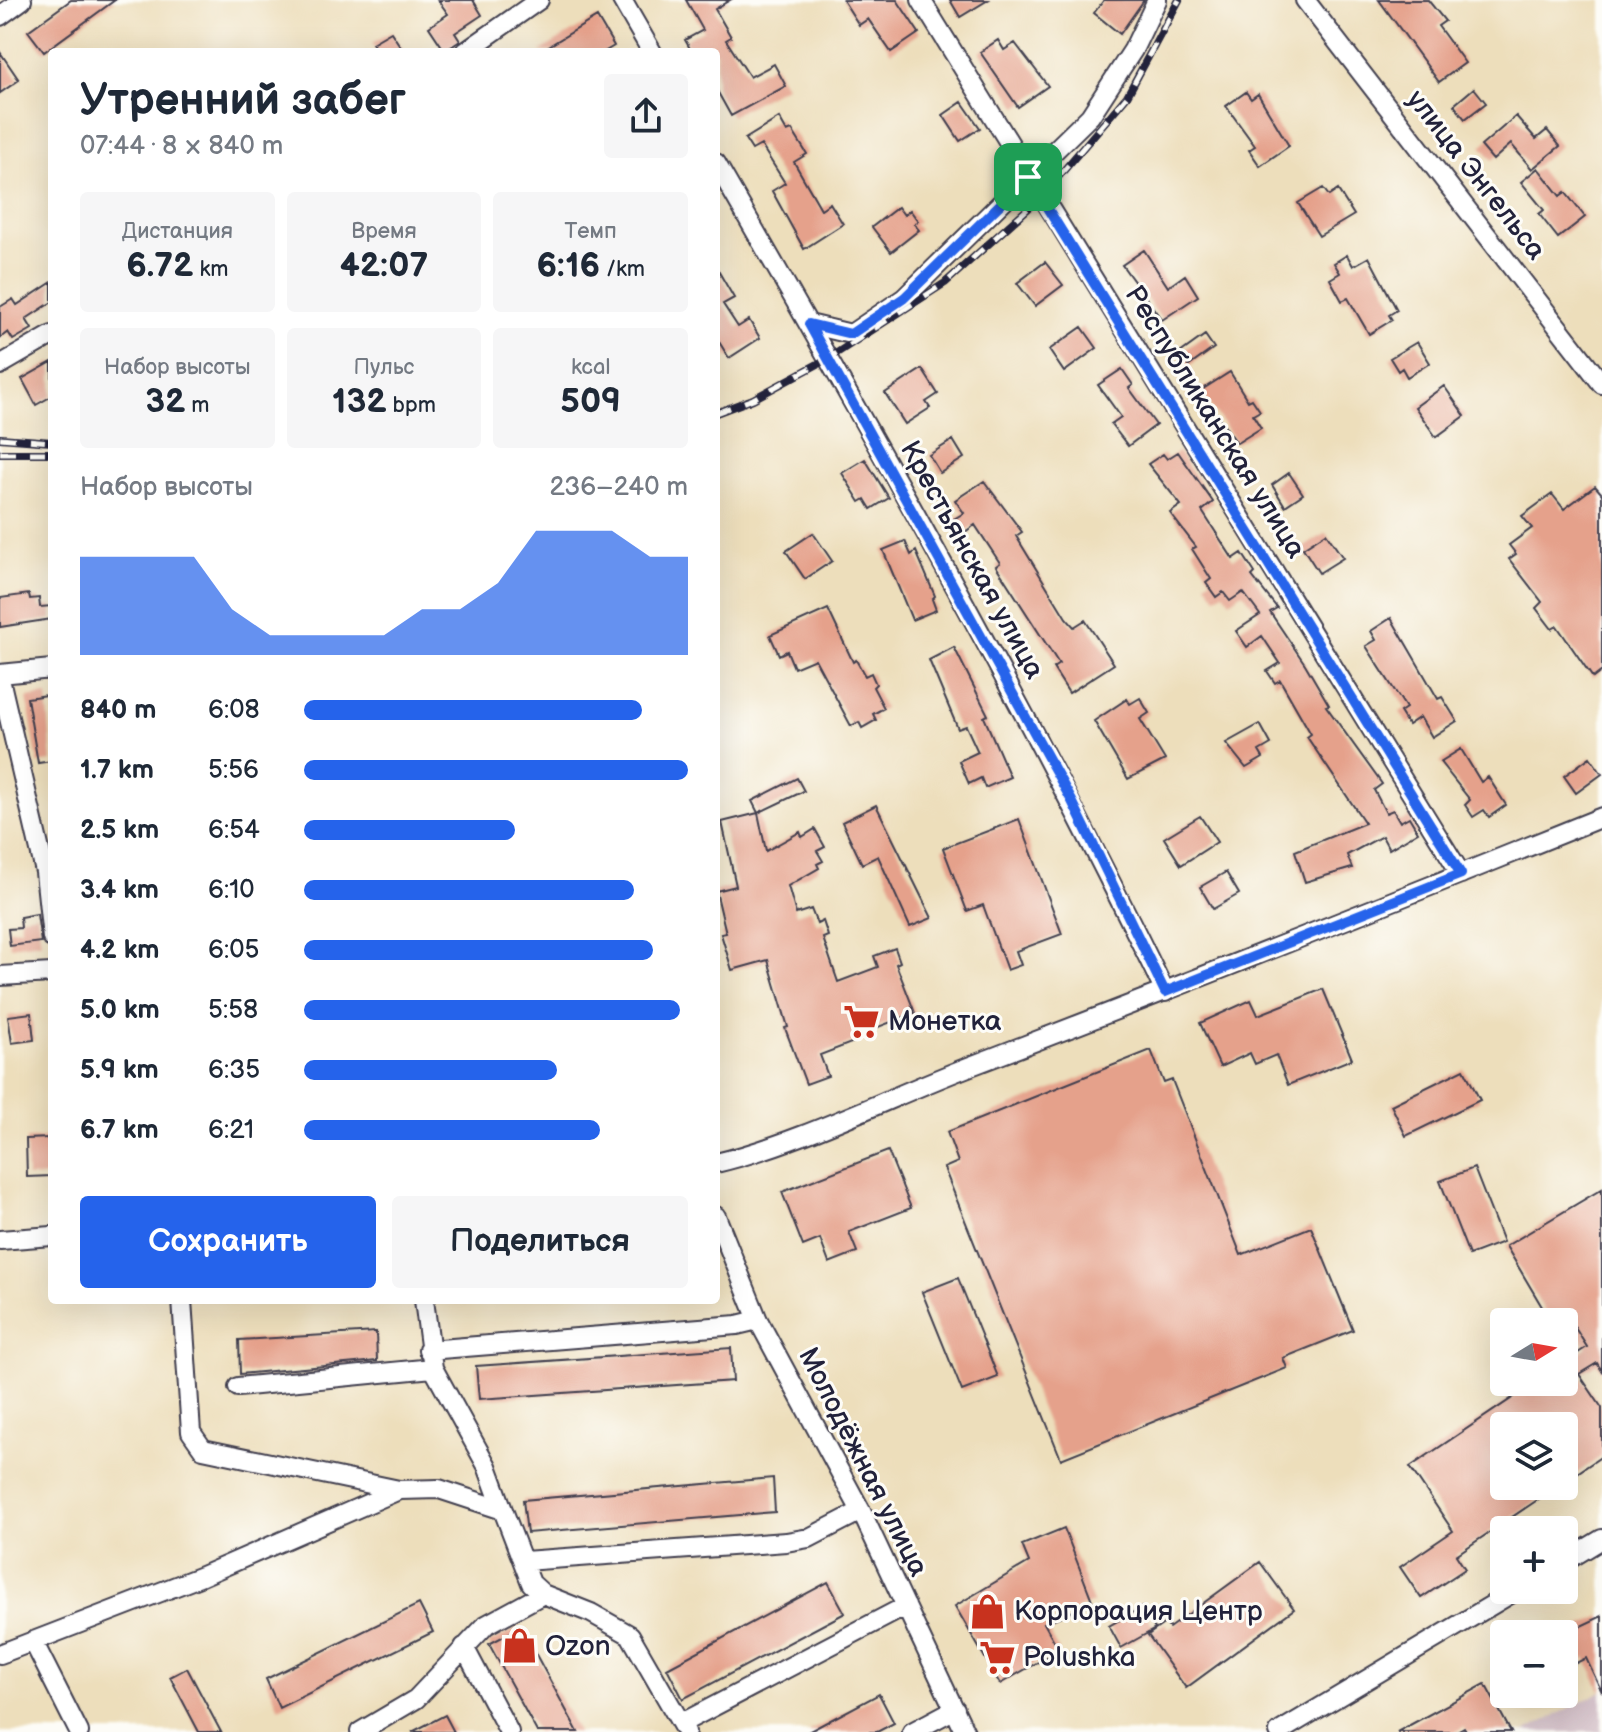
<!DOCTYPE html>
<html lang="ru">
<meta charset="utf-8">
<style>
:root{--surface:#fff;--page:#f6f6f7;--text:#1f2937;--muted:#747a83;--accent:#2563eb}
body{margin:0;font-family:"Balsamiq Sans",sans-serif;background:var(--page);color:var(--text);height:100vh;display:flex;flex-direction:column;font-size:30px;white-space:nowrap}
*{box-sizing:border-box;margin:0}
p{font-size:26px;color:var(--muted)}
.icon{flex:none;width:44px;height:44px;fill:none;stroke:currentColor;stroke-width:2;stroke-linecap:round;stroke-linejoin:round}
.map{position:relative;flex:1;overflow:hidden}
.drawer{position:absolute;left:48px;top:48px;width:672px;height:1256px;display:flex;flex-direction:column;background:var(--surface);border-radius:8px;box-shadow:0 8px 32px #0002}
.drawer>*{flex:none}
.needle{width:52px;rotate:79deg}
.tools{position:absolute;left:1490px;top:1308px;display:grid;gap:16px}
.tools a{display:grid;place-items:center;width:88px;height:88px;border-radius:8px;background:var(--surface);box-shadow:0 8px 32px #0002;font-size:40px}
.pin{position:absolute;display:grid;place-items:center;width:68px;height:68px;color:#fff;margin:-34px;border-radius:16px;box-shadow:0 4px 12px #0006}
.round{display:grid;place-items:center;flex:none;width:84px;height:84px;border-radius:8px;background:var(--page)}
.headline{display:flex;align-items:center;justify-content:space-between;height:136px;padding:0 32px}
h1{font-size:44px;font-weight:800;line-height:60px}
.metrics{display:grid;grid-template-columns:repeat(3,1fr);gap:12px;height:136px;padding:8px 32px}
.metrics div{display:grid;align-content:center;border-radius:8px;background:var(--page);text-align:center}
.metrics b{font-size:34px;font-weight:800}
.metrics small{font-size:22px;font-weight:400}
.metrics p{font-size:22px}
.chart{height:224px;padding:16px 32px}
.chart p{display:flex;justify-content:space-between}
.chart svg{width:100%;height:144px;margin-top:8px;fill:var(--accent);opacity:.7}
.action{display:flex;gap:16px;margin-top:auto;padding:16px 32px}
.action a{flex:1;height:92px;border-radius:8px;background:var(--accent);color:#fff;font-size:32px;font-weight:800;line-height:92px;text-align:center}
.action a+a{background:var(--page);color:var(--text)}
ul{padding:0 32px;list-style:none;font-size:26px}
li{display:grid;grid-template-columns:128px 96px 1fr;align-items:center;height:60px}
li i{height:20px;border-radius:10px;background:var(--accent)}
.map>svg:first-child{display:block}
.industrial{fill:#d2bdc6}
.building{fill:#e5a18b}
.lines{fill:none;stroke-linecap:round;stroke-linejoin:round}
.minor-casing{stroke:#403e4e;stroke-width:22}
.minor{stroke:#fff;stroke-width:18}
.rail-casing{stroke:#22223b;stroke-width:8}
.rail{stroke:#fdfcf7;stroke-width:5;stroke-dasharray:15;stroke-linecap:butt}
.route-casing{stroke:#fff;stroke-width:16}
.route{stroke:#2563eb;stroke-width:10}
.labels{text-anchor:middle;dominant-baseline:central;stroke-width:6;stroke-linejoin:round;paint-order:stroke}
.street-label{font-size:28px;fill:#22223b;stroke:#fdfcf7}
.poi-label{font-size:28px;fill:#22223b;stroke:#fdfcf7;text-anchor:start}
</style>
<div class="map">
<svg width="1602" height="1732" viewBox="0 0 1602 1732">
<rect width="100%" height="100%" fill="#fdfcf7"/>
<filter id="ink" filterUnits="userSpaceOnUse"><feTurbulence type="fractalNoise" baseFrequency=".0125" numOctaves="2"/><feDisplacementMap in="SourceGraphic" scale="16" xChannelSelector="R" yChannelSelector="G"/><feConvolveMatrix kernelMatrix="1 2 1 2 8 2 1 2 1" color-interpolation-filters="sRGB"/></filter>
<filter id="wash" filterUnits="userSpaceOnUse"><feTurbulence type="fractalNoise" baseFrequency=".006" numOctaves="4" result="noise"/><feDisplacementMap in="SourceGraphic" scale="32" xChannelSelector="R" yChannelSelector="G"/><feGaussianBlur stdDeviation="1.8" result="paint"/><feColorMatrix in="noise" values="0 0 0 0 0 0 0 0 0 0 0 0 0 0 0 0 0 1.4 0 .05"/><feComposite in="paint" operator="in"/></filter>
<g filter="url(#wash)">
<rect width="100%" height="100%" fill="#eddebb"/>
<path class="industrial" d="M1602 1691V1732H1524Z"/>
<g id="blocks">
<path class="building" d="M71 0H115L44 52 28 31Z
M438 0H473L482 15 455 33 460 41 445 51 429 27 448 14Z
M686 0H730L715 9 731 37 726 40 750 77 774 64 786 86 731 116 716 89V52H692L685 40 703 30Z
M843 0H897L919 33 891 52 868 19 859 25Z
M950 0H988L960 17Z
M1104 0H1144L1120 34 1094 13Z
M1379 0H1428L1445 21 1438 26 1465 63 1439 82Z
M597 17 614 46 604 52H539Z
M391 32 404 52H378L372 43Z
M998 40 1004 50 1015 43 1048 86 1018 107 980 52Z
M0 52 19 80 0 93Z
M1474 88 1486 103 1465 119 1454 105Z
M1246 92 1251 99 1258 94 1289 146 1260 166 1249 150 1255 146 1226 106Z
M962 102 980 128 960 141 943 115Z
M1516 116 1536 139 1547 130 1560 146 1532 169 1511 144 1493 160 1481 146Z
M779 118 787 132 792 130 807 154 794 162 821 209 830 203 843 224 804 249 772 191 785 183 761 145 752 150 745 139Z
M1538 168 1560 196 1565 192 1585 217 1558 238 1539 214 1544 210 1521 182Z
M1323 188 1329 196 1338 190 1354 215 1319 236 1298 203Z
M898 207 904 215 910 210 918 221 914 224 919 230 891 252 872 227Z
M1144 250 1168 287 1185 275 1198 296 1162 320 1122 265Z
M1347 255 1353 266 1369 257 1397 310 1389 315 1392 320 1369 334 1348 298 1342 301 1330 279 1340 273 1334 263Z
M1045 262 1063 285 1035 306 1017 283Z
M716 267 734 298 723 304 738 327 749 320 760 338 729 358 716 337Z
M52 282V302L26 319 32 329 13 340 8 332 0 338V307L13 299 17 305Z
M1082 327 1097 348 1064 372 1049 350Z
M1205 335 1214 348 1189 366 1180 353Z
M1417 342 1430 363 1407 377 1402 368 1398 371 1390 358Z
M52 362V396L36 405 22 379Z
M922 369 938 394 926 402 930 408 905 424 885 393Z
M1122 369 1133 385 1129 388 1156 425 1128 446 1111 424 1121 417 1098 385Z
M1230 372 1248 401 1252 399 1260 411 1253 415 1261 428 1237 443 1200 391Z
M1444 386 1465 416 1436 437 1415 407Z
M953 440 964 458 940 473 929 455Z
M1178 452 1213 502 1202 511 1233 559 1242 553 1255 573 1252 576 1277 608 1270 612 1305 664 1329 705 1326 706 1382 784 1374 790 1386 813 1393 810 1400 822 1409 817 1418 832 1389 849 1382 836 1347 855 1352 868 1305 882 1295 851 1365 823 1307 737 1311 734 1280 680 1275 683 1267 671 1280 663 1262 636 1247 647 1236 631 1260 615 1243 592 1230 601 1223 592 1216 597 1206 583 1211 579 1192 549 1196 547 1170 513 1181 505 1148 464 1163 454 1167 459Z
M865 459 889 498 871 509 865 499 860 502 842 473Z
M1289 473 1303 494 1285 506 1272 485Z
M984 481 1022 532 1016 536 1066 618 1074 627 1085 620 1114 664 1069 693 1053 668 1059 664 996 566 1000 563 975 525 962 534 952 520 964 513 955 500Z
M1595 486 1602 494V671L1593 678 1557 626 1552 629 1536 608 1542 602 1509 559 1516 554 1509 545 1532 528 1522 516 1552 494 1564 509Z
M813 533 832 561 805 579 786 551Z
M1326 533 1343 558 1319 573 1303 548Z
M905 541 911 555 916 551 935 596 932 599 936 610 912 620 883 550Z
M29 594 30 599 39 598 40 607 52 606V619L0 627V598Z
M828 609 853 662 856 660 865 676 871 673 876 684 873 687 884 708 873 714 876 720 862 728 859 722 851 726 815 659 794 668 787 651 779 655 770 635Z
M1391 618 1438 699 1442 697 1457 721 1432 737 1420 717 1408 725 1400 712 1406 708 1366 646 1376 640 1371 631Z
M954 647 988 715 984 717 1010 777 985 788 981 778 969 784 959 761 978 752 966 726 958 729 929 660Z
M47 695 52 761 38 763 27 698Z
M1140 698 1149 713 1140 719 1165 760 1128 779 1094 721 1127 699 1130 704Z
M1260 724 1271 744 1259 751 1263 758 1246 768 1226 743Z
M1461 749 1481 782 1488 777 1506 805 1489 817 1484 810 1473 817 1465 805 1470 800 1440 762Z
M1590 757 1602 774 1576 793 1564 776Z
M797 778 804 791 758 813 752 801Z
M876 805 932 918 910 927 878 856 862 864 842 822Z
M758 813 766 851 800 832 802 837 815 829 825 847 817 851 823 861 817 864 819 868 788 886 796 914 811 909 817 924 823 921 828 936 823 938 838 982 878 967 874 956 895 948 900 962 896 964 915 1013 857 1035 859 1040 820 1055 828 1076 806 1084 785 1028 788 1027 768 960 732 970 721 934 726 933 716 891 736 886 722 822Z
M1200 816 1217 842 1181 865 1164 838Z
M1019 819 1062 934 1016 951 1021 965 1007 970 983 905 967 911 943 848Z
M1226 872 1239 894 1213 909 1200 887Z
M37 914 41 942 10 946 8 929 21 928 20 917Z
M1323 989 1352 1059 1288 1085 1276 1055 1255 1064 1250 1053 1220 1067 1200 1023 1251 1000 1258 1015Z
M31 1013 34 1040 12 1043 8 1016Z
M1151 1050 1164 1083 1172 1080 1241 1255 1311 1227 1353 1330 1283 1358 1287 1368 1061 1459 944 1168 958 1162 947 1132Z
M1464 1069 1480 1100 1406 1136 1391 1105Z
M50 1138 52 1176 27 1177 26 1139Z
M888 1151 911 1208 849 1232 857 1252 829 1263 820 1239 803 1246 782 1192Z
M1474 1168 1503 1242 1469 1255 1440 1181Z
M1602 1189V1371L1597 1363 1579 1374 1602 1408V1456L1564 1482V1426H1504V1486H1558L1456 1555 1465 1569 1421 1598 1400 1567 1453 1531 1410 1467 1536 1382H1564V1352L1569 1359 1587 1347 1570 1320 1551 1322 1506 1246Z
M958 1278 998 1377 962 1391 922 1292Z
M376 1332 377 1361 240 1374 239 1340Z
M731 1348 733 1381 479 1399 476 1366Z
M773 1478 775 1512 527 1533 523 1500Z
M1064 1528 1093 1603 1044 1623 1059 1650 1000 1684 955 1606 1029 1562 1022 1545Z
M1260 1562 1294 1609 1186 1688 1148 1635 1165 1623 1169 1628Z
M828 1582 845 1613 683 1699 667 1668Z
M419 1604 433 1632 279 1708 266 1679Z
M1142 1607 1155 1629 1121 1648 1109 1626Z
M1602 1616V1692L1586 1658 1564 1669V1634Z
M521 1627 578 1732H537L489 1644Z
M187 1668 221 1732H199L170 1677Z
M1485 1684 1511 1732H1467L1464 1727 1455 1732H1397Z
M879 1694 894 1723 877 1732H808Z
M445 1715 454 1732H412Z"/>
</g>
</g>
<g filter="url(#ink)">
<use href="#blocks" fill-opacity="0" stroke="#403e4e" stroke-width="2"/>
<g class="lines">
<defs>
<path id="minor" d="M622 0 652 52
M921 0 1461 874
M1305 0 1602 384
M0 16 22 0
M465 52 539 0
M716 163C873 435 1028 709 1165 992
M809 324 851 334 904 298 1090 116 1133 50 1157 0
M0 365 52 335
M0 674 52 669
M0 679 45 872 52 938
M0 976 52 973
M716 1163C801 1143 893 1095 976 1064 1186 984 1394 901 1602 817
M716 1216 758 1320 861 1511 965 1732
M0 1240 52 1236
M182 1300 191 1432 203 1449 399 1490
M424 1300 433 1368 487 1466 503 1510
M428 1350 737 1325 758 1320
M238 1387 433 1368
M524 1561 786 1542 809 1538 861 1511
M1564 1562 1602 1539
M33 1641 79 1732
M464 1647 509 1732
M0 1654 202 1576 399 1490 439 1489 503 1510 531 1583 543 1594 591 1613 630 1635 686 1732
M682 1723 906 1606
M360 1732 416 1699 486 1625 543 1594
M912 1732 955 1709
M1279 1732 1517 1590"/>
</defs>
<use href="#minor" class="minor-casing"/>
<use href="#minor" class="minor"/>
<defs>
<path id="rail" d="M716 413 753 399 829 358 945 283 1042 196 1127 96 1179 0
M0 438 52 442
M0 453H52"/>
</defs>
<use href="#rail" class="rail-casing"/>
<use href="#rail" class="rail"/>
</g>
</g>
<g class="lines" filter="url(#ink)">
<defs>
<path id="route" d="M1028 177 1461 874 1165 992 1072 801 809 324 851 334 904 298Z"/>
</defs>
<use href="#route" class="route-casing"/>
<use href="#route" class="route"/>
</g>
<defs>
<symbol id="supermarket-bare" viewBox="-9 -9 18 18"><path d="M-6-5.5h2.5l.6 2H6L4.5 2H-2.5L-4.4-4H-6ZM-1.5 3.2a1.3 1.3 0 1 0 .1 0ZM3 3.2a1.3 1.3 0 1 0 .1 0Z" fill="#c8321e" stroke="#fdfcf7" stroke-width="2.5" paint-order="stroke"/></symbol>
<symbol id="shop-bare" viewBox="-9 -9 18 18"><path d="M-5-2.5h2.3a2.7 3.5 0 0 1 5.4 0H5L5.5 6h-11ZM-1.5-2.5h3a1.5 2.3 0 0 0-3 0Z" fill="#c8321e" stroke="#fdfcf7" stroke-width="2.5" paint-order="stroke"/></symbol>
</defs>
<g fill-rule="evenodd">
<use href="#supermarket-bare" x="836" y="996" width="51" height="51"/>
<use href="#shop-bare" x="962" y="1586" width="51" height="51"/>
<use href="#shop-bare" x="494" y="1620" width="51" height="51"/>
<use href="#supermarket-bare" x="972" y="1632" width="51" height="51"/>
</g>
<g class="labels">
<g class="street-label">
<text transform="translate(1476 175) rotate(52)">улица Энгельса</text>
<text transform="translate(1215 422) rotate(58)">Республиканская улица</text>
<text transform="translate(972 560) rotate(61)">Крестьянская улица</text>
<text transform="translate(863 1462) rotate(63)">Молодёжная улица</text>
</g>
<g class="poi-label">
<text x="888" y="1021">Монетка</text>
<text x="1014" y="1611">Корпорация Центр</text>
<text x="545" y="1646">Ozon</text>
<text x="1023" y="1657">Polushka</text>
</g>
</g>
</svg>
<div class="tools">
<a><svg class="needle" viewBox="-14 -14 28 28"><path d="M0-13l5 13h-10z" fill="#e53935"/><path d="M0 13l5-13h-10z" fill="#747a83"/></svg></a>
<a><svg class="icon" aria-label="layers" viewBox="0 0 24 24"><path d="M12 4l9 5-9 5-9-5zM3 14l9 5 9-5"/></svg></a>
<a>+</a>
<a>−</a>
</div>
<div class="pin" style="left:1028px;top:177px;background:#1e9e55"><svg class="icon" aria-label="arrive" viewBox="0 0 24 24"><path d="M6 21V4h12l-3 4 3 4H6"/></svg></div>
<section class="drawer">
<div class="headline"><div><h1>Утренний забег</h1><p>07:44 · 8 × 840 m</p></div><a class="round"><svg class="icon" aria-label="share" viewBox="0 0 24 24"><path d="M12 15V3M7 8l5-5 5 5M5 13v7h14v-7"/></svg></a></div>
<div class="metrics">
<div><p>Дистанция</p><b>6.72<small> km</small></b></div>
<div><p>Время</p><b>42:07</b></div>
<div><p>Темп</p><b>6:16<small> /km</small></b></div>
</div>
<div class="metrics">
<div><p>Набор высоты</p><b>32<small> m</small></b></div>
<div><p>Пульс</p><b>132<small> bpm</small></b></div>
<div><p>kcal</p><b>509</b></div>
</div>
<div class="chart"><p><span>Набор высоты</span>236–240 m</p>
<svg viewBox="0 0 160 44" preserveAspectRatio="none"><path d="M0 44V14L10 14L20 14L30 14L40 30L50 38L60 38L70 38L80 38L90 30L100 30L110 22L120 6L130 6L140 6L150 14L160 14V44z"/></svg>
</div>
<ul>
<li><b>840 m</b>6:08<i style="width:88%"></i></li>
<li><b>1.7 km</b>5:56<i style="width:100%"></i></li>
<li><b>2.5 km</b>6:54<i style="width:55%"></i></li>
<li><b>3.4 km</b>6:10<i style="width:86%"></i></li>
<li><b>4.2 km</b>6:05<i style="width:91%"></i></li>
<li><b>5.0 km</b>5:58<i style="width:98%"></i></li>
<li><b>5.9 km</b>6:35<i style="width:66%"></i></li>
<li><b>6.7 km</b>6:21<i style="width:77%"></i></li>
</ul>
<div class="action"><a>Сохранить</a><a>Поделиться</a></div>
</section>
</div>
